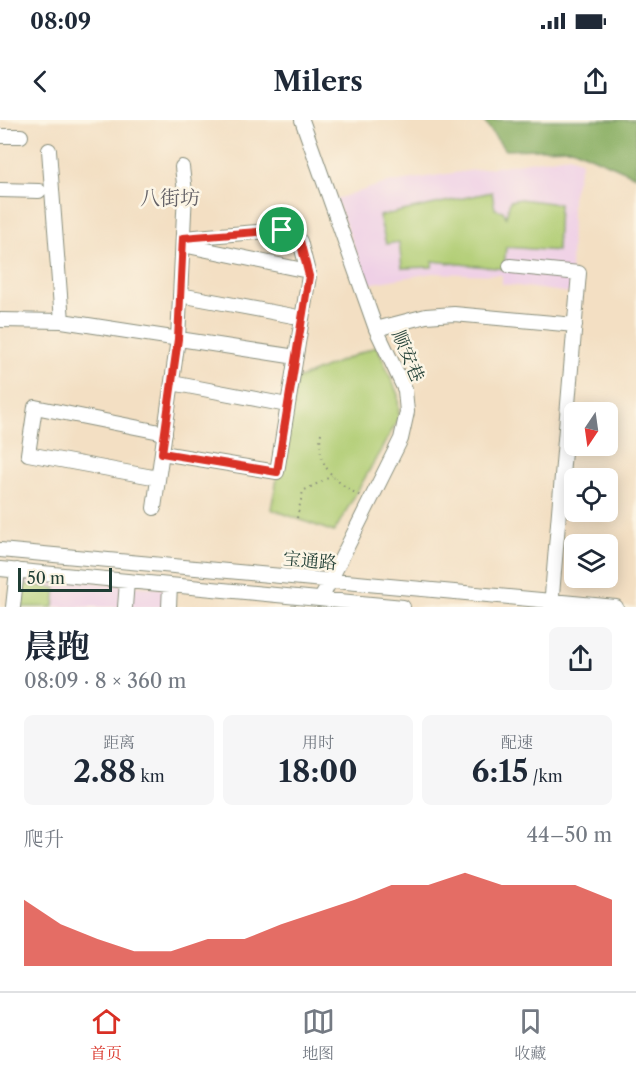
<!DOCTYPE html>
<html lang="zh">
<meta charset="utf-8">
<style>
:root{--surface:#fff;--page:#f6f6f7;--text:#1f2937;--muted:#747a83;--line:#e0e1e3;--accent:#d93025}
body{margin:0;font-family:"Libre Caslon Text","Noto Serif SC",serif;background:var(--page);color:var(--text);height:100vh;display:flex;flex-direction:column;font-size:22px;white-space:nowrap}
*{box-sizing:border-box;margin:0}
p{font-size:20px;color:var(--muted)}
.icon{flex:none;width:33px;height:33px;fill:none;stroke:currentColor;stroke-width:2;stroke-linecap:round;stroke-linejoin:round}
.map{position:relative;height:487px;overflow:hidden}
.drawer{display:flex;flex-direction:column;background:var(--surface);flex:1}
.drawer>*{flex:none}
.needle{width:39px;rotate:193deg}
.tools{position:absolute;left:564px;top:282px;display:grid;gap:12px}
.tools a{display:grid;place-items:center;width:54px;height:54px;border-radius:9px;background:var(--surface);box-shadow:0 3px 15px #0003;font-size:30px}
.scale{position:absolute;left:18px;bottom:15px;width:94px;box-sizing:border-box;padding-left:6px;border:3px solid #1f3d34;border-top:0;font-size:16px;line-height:21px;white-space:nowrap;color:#1f3d34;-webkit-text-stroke:4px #fcf5e5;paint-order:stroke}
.pin{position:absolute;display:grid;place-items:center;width:51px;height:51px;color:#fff;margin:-26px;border:3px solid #fff;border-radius:50%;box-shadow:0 2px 6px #0007}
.round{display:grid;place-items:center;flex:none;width:63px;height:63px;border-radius:9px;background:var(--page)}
.head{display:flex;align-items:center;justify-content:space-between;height:102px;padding:0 24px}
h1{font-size:33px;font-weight:700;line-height:45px}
.stats{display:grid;grid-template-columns:repeat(3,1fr);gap:9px;height:102px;padding:6px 24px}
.stats div{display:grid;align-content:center;border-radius:9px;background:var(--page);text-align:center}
.stats b{font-size:30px;font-weight:700}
.stats small{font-size:16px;font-weight:400}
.stats p{font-size:16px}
.chart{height:168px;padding:12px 24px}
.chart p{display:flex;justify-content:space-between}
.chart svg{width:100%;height:108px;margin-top:6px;fill:var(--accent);opacity:.7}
.status{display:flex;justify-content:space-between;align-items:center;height:42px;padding:0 30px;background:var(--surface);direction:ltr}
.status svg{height:16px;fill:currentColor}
header{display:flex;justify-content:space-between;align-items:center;height:78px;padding:0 24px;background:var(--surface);font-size:27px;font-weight:700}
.tabs{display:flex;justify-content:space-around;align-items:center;height:84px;border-top:2px solid var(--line);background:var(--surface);font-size:16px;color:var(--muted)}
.tabs a{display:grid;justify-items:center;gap:3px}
.tabs .current{color:var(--accent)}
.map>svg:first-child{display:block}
.built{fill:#efd0e6}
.green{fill:#b1cd74;stroke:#688554;stroke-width:1.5}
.forest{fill:#8cb066;stroke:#56764d;stroke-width:1.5}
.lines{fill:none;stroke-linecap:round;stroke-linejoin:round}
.minor-casing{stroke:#898e7c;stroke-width:16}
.path{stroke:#898e7c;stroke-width:2;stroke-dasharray:1.5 4.5;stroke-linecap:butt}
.minor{stroke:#fff;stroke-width:14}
.route-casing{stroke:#fff;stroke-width:12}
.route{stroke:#d93025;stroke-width:8}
.labels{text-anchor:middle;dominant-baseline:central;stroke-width:5;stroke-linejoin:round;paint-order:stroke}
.street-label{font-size:18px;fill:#1f3d34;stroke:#fcf5e5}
.neighbourhood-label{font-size:20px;fill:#656267;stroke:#fcf5e5}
</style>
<div class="status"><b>08:09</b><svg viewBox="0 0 49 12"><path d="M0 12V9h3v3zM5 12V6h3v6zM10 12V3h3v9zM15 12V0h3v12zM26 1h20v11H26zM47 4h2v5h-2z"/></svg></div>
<header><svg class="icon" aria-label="back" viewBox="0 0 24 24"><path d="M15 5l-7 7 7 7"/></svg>Milers<svg class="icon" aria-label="share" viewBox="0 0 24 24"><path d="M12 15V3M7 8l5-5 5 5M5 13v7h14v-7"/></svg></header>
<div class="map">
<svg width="636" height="487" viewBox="0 0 636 487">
<rect width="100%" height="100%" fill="#fcf5e5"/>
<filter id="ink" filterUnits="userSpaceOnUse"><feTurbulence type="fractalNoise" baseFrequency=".0167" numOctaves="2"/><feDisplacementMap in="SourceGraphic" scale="12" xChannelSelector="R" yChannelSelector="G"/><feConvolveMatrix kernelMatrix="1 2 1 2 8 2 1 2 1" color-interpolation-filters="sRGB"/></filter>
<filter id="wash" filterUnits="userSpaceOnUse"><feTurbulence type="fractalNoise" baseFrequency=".008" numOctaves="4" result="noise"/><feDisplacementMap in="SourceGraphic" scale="24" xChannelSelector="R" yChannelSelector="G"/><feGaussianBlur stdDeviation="1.35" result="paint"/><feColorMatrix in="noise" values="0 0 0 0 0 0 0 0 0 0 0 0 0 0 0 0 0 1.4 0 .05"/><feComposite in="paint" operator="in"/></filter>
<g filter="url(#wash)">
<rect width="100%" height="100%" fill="#f3dfc3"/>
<path class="built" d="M570 36 582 41 572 77 571 173 502 164V155L432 153 368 164 336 79 386 63Z
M20 455 168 469 166 487H17Z"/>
<path class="green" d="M492 72 495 89 503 91 506 97 510 81 520 79 559 84 557 131 506 127 504 149 433 141 432 147 402 148 399 122 386 124 379 96Z
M377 226 398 275 399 298 334 412 271 389 297 259Z
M22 464 56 468 54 487H20Z"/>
<path class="forest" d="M483 0H636V56L572 28 505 30Z"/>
</g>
<g filter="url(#ink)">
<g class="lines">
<defs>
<path id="minor" d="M302 0 376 209 405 270 407 292 401 319 321 479
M0 16H21
M49 30 62 201
M0 70 39 71
M183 125 308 151
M510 146 579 153 551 487
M180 175 293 196
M0 200 62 201 296 237
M376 209 426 196 454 194 575 205
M172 263 282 284
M162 333 277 352 309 156 300 121 282 110 183 118
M158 358 28 334 35 287 165 313
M154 388 178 219 185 72 182 47
M0 430 616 487
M0 449 403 487
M13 487 17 450
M125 487 127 461
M169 487 170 465"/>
</defs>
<use href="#minor" class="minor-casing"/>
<path class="path" d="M321 313C316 346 333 360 360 376
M297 398 303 371 332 356"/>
<use href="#minor" class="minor"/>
</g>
</g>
<g class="lines" filter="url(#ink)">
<defs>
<path id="route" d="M282 110 300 121 309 156 277 352 162 333 178 219 183 118Z"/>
</defs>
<use href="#route" class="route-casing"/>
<use href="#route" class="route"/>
</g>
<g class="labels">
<g class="street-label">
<text transform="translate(408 236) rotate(67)">顺安巷</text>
<text transform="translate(310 441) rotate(5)">宝通路</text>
</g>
<g class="neighbourhood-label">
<text x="170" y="78">八街坊</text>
</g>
</g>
</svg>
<div class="tools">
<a><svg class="needle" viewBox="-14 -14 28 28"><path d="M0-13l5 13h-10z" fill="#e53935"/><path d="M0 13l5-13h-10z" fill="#747a83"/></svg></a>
<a><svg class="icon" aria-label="locate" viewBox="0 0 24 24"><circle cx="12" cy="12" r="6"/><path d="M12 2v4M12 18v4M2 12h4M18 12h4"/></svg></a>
<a><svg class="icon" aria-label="layers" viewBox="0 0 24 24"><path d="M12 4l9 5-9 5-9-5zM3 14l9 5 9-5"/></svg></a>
</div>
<div class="scale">50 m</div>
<div class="pin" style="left:282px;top:110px;background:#1e9e55"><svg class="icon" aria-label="arrive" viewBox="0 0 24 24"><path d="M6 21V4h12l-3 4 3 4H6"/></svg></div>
</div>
<section class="drawer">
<div class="head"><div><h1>晨跑</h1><p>08:09 · 8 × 360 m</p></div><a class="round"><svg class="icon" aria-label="share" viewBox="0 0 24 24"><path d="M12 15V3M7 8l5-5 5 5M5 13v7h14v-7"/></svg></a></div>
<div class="stats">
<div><p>距离</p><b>2.88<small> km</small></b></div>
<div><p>用时</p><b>18:00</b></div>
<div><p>配速</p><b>6:15<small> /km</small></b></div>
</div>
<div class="chart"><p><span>爬升</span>44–50 m</p>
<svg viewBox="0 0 160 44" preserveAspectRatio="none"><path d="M0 44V17L10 27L20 33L30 38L40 38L50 33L60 33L70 27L80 22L90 17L100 11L110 11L120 6L130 11L140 11L150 11L160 17V44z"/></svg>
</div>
</section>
<nav class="tabs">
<a class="current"><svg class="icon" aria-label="home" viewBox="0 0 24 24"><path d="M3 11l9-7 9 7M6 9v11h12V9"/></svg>首页</a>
<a><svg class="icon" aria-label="map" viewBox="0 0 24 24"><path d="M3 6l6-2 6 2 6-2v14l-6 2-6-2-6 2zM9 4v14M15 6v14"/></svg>地图</a>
<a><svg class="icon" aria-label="saved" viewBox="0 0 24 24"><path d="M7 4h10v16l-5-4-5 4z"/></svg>收藏</a>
</nav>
